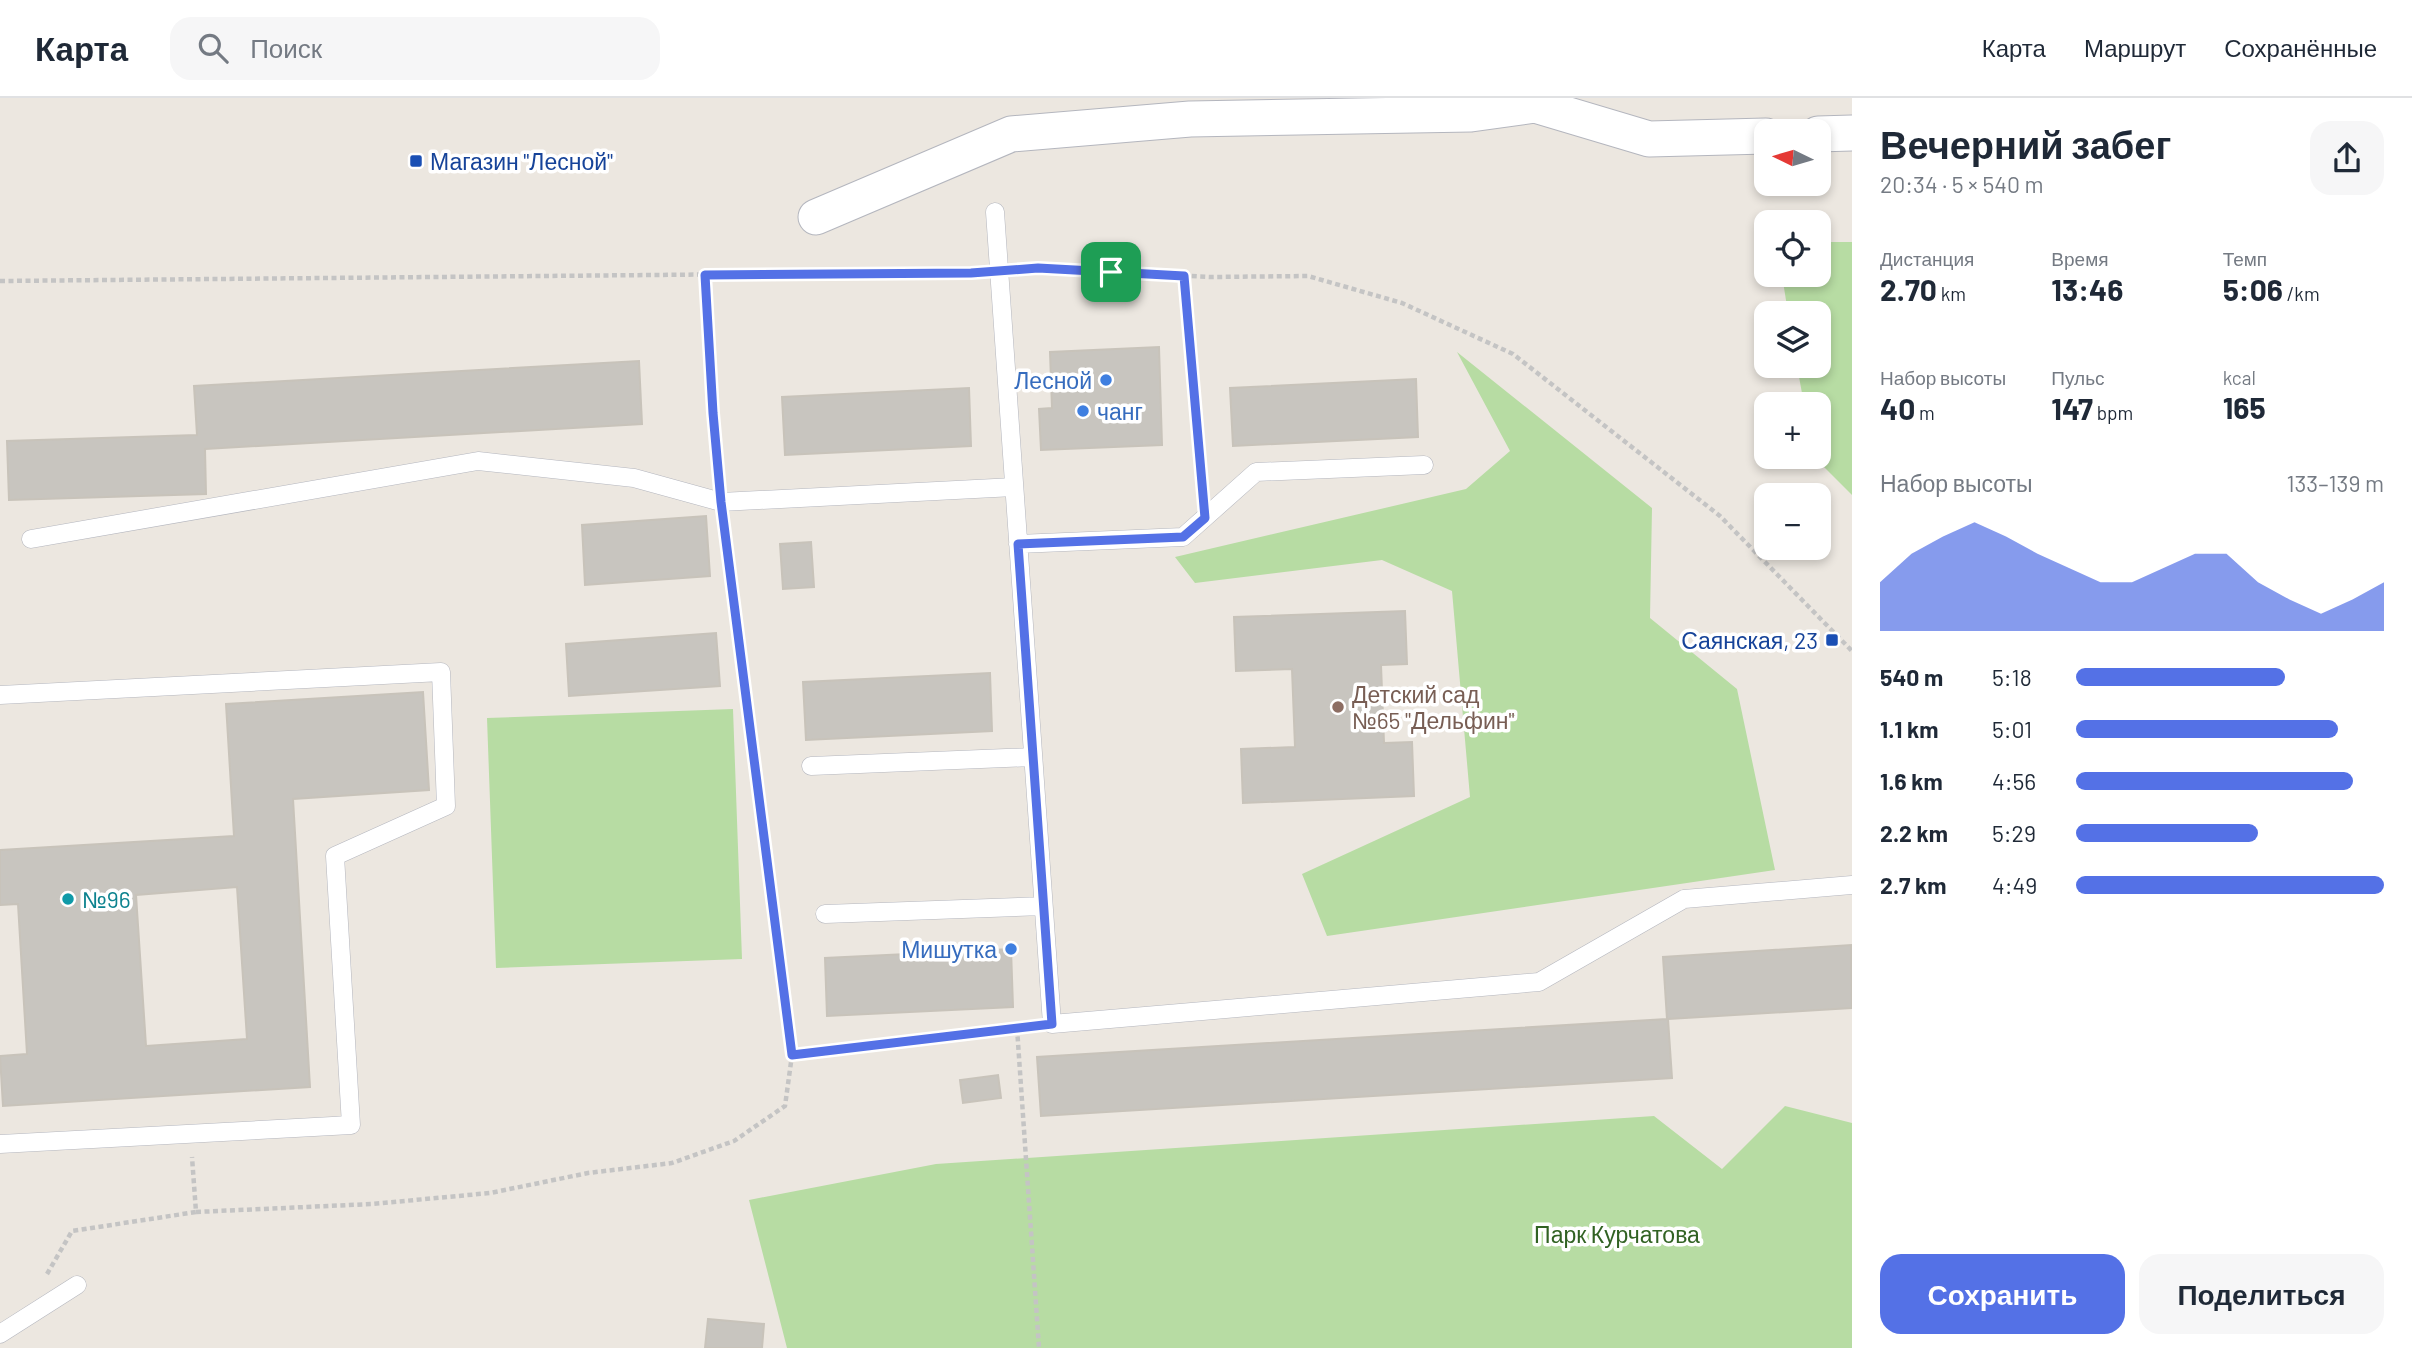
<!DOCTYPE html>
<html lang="ru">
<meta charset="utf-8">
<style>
:root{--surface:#fff;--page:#f6f6f7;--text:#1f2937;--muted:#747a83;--line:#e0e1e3;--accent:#5471e6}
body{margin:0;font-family:Barlow,sans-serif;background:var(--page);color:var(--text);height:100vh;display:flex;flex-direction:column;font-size:26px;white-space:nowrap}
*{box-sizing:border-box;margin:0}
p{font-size:23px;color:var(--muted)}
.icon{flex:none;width:38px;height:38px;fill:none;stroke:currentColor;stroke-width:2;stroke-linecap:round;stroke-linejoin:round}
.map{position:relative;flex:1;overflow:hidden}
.details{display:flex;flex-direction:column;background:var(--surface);width:560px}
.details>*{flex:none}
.needle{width:46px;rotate:275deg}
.tools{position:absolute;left:1754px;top:21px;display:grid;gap:14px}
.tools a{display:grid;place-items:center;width:77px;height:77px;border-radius:14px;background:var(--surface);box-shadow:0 4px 10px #0003;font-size:35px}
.pin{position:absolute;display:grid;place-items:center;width:60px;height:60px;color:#fff;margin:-30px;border-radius:14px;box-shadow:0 4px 10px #0006}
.round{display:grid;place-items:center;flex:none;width:74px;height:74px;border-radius:21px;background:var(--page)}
.head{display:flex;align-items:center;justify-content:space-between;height:119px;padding:0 28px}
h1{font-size:38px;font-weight:700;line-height:52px}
.figures{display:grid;grid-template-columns:repeat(3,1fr);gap:10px;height:119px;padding:7px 28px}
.figures div{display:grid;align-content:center}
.figures b{font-size:30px;font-weight:700}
.figures small{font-size:19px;font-weight:400}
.figures p{font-size:19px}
.chart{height:196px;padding:14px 28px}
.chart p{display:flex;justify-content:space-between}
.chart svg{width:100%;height:126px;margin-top:7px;fill:var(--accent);opacity:.7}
.primary-button{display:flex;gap:14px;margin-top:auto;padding:14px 28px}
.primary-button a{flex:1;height:80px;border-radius:21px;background:var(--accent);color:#fff;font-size:28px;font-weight:700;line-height:80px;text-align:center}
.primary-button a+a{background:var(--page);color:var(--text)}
ul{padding:0 28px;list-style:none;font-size:23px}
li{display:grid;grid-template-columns:112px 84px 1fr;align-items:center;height:52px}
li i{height:18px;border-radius:9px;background:var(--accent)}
header{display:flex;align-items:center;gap:42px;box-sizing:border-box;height:98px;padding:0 35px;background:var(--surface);border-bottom:2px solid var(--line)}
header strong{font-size:33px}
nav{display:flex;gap:38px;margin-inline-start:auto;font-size:24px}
.search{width:490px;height:63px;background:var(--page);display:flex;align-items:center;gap:18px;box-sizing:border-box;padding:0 24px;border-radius:21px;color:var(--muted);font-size:26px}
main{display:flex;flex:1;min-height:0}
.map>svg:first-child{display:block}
.green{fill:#b7dca3}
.building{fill:#c8c5bf;stroke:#c8c3ba;stroke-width:2;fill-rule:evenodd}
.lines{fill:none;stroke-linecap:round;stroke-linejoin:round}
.lane-casing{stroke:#b4b6be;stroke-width:19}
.street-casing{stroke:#b4b6be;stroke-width:37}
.path{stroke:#c4c4c4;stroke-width:4.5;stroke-dasharray:5 3.5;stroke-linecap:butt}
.lane{stroke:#fff;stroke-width:18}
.street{stroke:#fff;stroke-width:35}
.route-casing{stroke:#fff;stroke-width:14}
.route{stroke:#5471e6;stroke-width:9}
.transit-dot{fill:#1a4fb4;stroke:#fff;stroke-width:2.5}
.shop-dot{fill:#3f7fe0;stroke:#fff;stroke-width:2.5}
.education-dot{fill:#8d6e63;stroke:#fff;stroke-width:2.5}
.culture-dot{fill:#0f9aa8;stroke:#fff;stroke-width:2.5}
.labels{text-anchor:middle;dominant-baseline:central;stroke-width:7;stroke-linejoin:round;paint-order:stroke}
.transit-label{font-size:23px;fill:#164399;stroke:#fff;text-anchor:start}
.shop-label{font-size:23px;fill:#366cbe;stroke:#fff;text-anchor:end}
.education-label{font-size:23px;fill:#785e54;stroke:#fff;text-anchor:start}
.culture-label{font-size:23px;fill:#0d838f;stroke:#fff;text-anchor:start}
.park-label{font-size:23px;fill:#316223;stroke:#fff}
</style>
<header>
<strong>Карта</strong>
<div class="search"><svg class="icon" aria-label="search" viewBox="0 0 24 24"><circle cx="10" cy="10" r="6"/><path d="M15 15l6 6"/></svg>Поиск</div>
<nav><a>Карта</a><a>Маршрут</a><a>Сохранённые</a></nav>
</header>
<main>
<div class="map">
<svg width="1852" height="1250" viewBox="0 0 1852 1250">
<rect width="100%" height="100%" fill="#ece7e0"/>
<path class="green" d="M1818 144H1852V397L1814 359H1818V306H1804L1797 268H1818V215H1788L1782 177H1818Z
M1457 254 1652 410 1650 520 1737 591 1775 772 1327 838 1302 776 1470 699 1452 493 1382 462 1195 485 1175 459 1466 391 1510 353Z
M733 611 742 861 496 870 487 620Z
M1785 1008 1852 1025V1250H787L749 1102 936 1066 1654 1018 1722 1071Z"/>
<path class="building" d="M1159 249 1162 347 1041 352 1039 311 1052 310 1050 254Z
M639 263 642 326 205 351 206 396 9 402 7 343 197 337 194 288Z
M1416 281 1418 339 1233 348 1230 290Z
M969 290 971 348 785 357 782 299Z
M706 418 710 478 585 487 582 427Z
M811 444 814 489 783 491 780 446Z
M1405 513 1407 566 1381 567 1384 645 1412 644 1414 698 1243 705 1241 651 1295 649 1292 571 1236 573 1234 519Z
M716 535 720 588 569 598 566 546Z
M990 575 992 633 806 642 803 584Z
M423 594 429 692 293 701 310 989 3 1008 0 958 27 956 18 806 0 807V752L234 738 226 606ZM237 789 247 941 146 948 136 797Z
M1851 847 1852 910 1668 921 1672 980 1041 1018 1037 959 1667 921 1663 859Z
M1011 851 1013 909 827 918 825 860Z
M998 977 1001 1000 963 1005 960 982Z
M708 1221 764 1226 762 1250H705Z"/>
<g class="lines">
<defs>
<path id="lane" d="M995 114 1052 926 1539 884 1684 801 1852 787
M31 441 478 363 634 380 721 404 1014 389
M1018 446 1183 439 1256 374 1424 367
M0 597 441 574 446 708 335 758 351 1027 0 1046
M811 668 1033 659
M825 816 1043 808
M0 1236 77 1187"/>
<path id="street" d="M1818 36 1852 35
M816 119 1011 36 1190 21 1471 16 1535 7 1649 41 1766 38"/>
</defs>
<use href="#lane" class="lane-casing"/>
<use href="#street" class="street-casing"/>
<path class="path" d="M1022 171 1038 170 1210 179 1308 178 1402 205 1513 256 1720 418 1852 553
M705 177 713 315 719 379
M1184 178 1203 391
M0 183 978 174
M724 426 792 957 1030 929
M1017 930 1039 1250
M196 1114 372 1106 490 1095 588 1075 672 1065 734 1043 785 1008 792 957
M47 1176 72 1133 196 1114 192 1059"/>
<use href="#lane" class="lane"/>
<use href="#street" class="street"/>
</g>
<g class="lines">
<defs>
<path id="route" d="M1038 170 1184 178 1205 420 1183 439 1018 446 1052 926 792 957 721 404 713 315 705 177 971 175Z"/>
</defs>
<use href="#route" class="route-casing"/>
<use href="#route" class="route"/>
</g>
<g class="transit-dot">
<rect x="409" y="56" width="14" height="14" rx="3.5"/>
<rect x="1825" y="535" width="14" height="14" rx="3.5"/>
</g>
<g class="shop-dot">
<circle cx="1106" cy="282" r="7"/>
<circle cx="1083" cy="313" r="7"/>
<circle cx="1011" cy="851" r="7"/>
</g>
<circle class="education-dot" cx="1338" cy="609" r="7"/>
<circle class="culture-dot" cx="68" cy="801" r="7"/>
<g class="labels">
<g class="transit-label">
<text x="430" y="63">Магазин "Лесной"</text>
<text x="1818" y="542" text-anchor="end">Саянская, 23</text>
</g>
<g class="shop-label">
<text x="1092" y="282">Лесной</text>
<text x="1097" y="313" text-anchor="start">чанг</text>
<text x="997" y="851">Мишутка</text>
</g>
<g class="education-label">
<text x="1352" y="596">Детский сад<tspan x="1352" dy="26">№65 "Дельфин"</tspan></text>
</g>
<g class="culture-label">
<text x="82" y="801">№96</text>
</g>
<g class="park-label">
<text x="1617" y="1136">Парк Курчатова</text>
</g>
</g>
</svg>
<div class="tools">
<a><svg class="needle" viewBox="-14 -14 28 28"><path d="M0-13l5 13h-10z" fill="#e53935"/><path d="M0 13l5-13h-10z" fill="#747a83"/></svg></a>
<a><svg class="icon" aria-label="locate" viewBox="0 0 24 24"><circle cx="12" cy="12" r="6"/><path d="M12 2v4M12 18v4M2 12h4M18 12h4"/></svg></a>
<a><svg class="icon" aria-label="layers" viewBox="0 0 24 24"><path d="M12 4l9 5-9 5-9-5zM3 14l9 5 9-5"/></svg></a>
<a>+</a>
<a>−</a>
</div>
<div class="pin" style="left:1111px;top:174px;background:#1e9e55"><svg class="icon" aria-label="arrive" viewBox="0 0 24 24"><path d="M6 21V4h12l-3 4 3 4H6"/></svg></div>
</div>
<section class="details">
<div class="head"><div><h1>Вечерний забег</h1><p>20:34 · 5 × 540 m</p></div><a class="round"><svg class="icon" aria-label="share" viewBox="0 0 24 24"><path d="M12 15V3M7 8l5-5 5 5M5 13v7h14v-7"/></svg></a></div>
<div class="figures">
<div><p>Дистанция</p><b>2.70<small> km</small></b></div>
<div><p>Время</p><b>13:46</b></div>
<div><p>Темп</p><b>5:06<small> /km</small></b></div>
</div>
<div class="figures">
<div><p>Набор высоты</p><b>40<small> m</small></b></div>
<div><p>Пульс</p><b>147<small> bpm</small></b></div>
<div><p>kcal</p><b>165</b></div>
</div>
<div class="chart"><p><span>Набор высоты</span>133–139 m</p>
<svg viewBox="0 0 160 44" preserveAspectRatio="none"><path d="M0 44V27L10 17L20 11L30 6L40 11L50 17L60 22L70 27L80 27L90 22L100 17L110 17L120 27L130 33L140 38L150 33L160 27V44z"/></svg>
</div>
<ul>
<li><b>540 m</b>5:18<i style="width:68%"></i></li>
<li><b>1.1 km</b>5:01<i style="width:85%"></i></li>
<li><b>1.6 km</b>4:56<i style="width:90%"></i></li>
<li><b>2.2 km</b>5:29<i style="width:59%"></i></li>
<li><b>2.7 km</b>4:49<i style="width:100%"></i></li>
</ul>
<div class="primary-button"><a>Сохранить</a><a>Поделиться</a></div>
</section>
</main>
